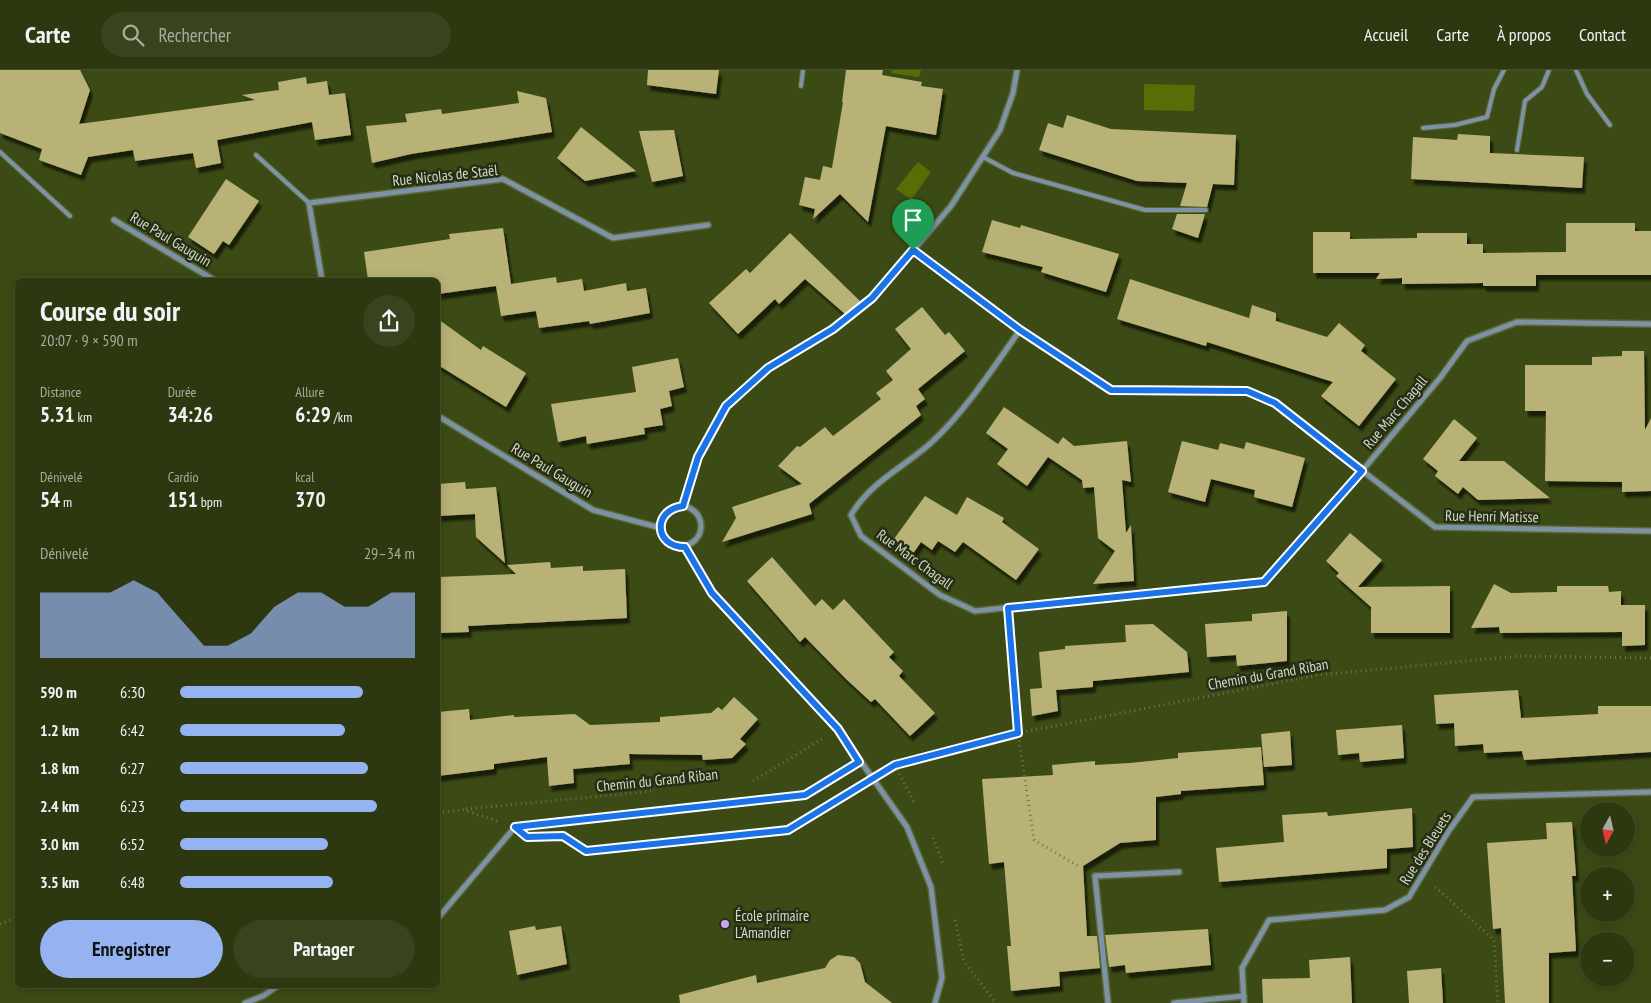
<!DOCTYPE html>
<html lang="fr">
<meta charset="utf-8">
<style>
:root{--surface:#2d3810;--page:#39431e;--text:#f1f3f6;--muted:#a7ac9f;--line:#485230;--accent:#95b2f1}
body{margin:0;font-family:"PT Sans Narrow",sans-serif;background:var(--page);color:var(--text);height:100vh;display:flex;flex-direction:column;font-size:19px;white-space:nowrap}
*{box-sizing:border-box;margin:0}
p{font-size:16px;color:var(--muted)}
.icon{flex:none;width:28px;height:28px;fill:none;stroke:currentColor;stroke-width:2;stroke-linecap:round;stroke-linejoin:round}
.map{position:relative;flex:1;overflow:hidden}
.details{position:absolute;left:15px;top:208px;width:425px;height:710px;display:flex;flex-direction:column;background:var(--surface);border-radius:8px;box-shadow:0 2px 12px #0003,0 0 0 1px var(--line)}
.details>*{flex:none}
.needle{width:32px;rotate:188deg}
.controls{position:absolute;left:1580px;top:732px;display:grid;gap:10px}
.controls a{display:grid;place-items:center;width:55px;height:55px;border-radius:50%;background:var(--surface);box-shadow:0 2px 12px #0003,0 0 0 1px var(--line);font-size:25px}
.pin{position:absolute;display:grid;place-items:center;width:42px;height:42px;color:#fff;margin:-51px -21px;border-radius:50% 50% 50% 0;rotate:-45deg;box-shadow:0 0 5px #0007}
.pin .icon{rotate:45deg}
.round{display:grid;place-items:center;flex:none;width:52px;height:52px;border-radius:26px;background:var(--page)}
.head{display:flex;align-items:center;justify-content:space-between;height:85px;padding:0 25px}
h1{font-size:28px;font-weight:600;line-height:38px}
.figures{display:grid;grid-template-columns:repeat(3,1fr);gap:8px;height:85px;padding:5px 25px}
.figures div{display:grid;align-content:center}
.figures b{font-size:21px;font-weight:600}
.figures small{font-size:14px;font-weight:400}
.figures p{font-size:14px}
.chart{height:140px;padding:10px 25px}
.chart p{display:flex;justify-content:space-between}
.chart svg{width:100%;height:90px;margin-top:5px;fill:var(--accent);opacity:.7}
.button{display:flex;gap:10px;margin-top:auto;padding:10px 25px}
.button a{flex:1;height:58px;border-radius:30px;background:var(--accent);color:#111;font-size:20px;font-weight:600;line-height:58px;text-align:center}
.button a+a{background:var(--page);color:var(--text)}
ul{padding:0 25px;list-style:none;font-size:16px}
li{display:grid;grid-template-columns:80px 60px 1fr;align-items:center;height:38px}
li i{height:12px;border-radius:6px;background:var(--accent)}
header{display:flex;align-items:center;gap:30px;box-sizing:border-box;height:70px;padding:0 25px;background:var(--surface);border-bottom:1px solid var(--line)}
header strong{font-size:24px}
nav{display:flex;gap:28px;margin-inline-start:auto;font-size:18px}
.search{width:350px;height:45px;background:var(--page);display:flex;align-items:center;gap:12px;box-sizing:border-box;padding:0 18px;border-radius:28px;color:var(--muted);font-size:19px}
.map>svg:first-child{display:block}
.water{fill:#566e05}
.building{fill:#b8b276;filter:url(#shadow)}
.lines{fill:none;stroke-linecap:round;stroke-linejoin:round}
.lane-casing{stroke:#5a6837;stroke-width:6}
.street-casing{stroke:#5a6837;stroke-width:8}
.path{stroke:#6a7749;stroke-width:3;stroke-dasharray:1 4;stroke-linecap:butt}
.lane{stroke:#7d92a4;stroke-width:4}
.street{stroke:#7d92a4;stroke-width:5}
.route-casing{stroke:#fff;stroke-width:10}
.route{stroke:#1a73e8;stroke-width:6}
.poi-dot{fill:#c6a6f0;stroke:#272e17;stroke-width:2}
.labels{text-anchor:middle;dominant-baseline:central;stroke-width:5;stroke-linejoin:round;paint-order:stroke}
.street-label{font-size:15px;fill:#d1dbbf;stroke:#272e17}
.poi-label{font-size:15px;fill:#d1dbbf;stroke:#272e17;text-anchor:start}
</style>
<header>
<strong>Carte</strong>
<div class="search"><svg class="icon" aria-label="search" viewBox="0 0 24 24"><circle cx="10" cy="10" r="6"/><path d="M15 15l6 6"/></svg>Rechercher</div>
<nav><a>Accueil</a><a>Carte</a><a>À propos</a><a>Contact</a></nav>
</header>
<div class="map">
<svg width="1651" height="933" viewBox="0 0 1651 933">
<defs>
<filter id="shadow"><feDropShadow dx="3" dy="5.5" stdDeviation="1" flood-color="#0009"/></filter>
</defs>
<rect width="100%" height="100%" fill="#3c4b15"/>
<path class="water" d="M892 0H921L919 7 891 3Z
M1144 14 1195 15 1194 41 1144 40Z
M918 92 931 102 911 130 896 119Z"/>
<path class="building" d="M0 0H80L90 20 79 54 255 30 242 25 279 20 278 12 306 7 307 14 327 11 329 25 345 23 351 65 315 70 312 52 217 70 221 93 196 98 193 83 135 91 133 80 88 87 81 105 39 90 42 79 0 63Z
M648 0H719L716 24 647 15Z
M846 0H883L882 5 922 12 921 16 943 19 936 65 886 56 868 152 840 124 813 149 815 139 799 135 805 107 820 110 823 96 832 98 843 32H842Z
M517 21 546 28 552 62 411 84 372 93 366 56 407 52 405 44 441 39 442 44 519 33Z
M1067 45 1111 59 1236 65 1234 115 1213 114 1207 137 1180 136 1187 113 1137 111 1039 80 1048 53 1063 58Z
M581 57 636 101 585 111 557 88Z
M674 60 683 106 652 112 639 61Z
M1458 64 1490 66V83L1584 87 1582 118 1411 109 1413 67 1457 70Z
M226 109 259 131 229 175 223 171 214 184 188 167Z
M1177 144H1205L1198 168 1172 159Z
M992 150 1020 158 1021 155 1119 184 1106 222 1041 202 1043 197 982 182Z
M1566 153H1635V161H1651V205H1536V216H1483V213L1402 214V208L1376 209 1380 203H1313V162H1350V169L1417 168V163H1467V174H1483V183L1566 182Z
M503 158 511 214 556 207 557 213 582 209 584 221 626 213 627 221 646 218 650 243 590 254 589 251 539 258 536 241 501 246 496 216 503 215 438 224V210H368L364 182 450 169 449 164Z
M790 163 861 232 845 244 805 209 779 234 775 229 738 264 709 233 746 199 750 203Z
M1130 209 1249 248 1252 235 1276 243V251L1327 267 1339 253 1365 275 1361 281 1396 309 1359 356 1321 326 1333 312 1207 272 1206 276 1117 249Z
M922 237 945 265 949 262 965 281 918 319 925 329 916 336 921 345 809 434 812 444 722 472 736 448 732 437 802 414 778 396 797 376 800 377 825 357 833 366 881 329 876 323 893 310 886 301 911 279 895 259Z
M438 249 481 280 483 276 526 303 506 337 438 295Z
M1622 281H1644L1645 360 1651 348V421L1622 422V412L1545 411 1546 341H1525V295H1592V287L1622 286Z
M678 288 684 317 669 321 672 336 660 339 663 355 644 358 645 364 587 374 586 366 558 372 551 334 636 322 632 297Z
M1004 337 1058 374 1063 367 1074 376 1127 371 1131 412 1122 410 1126 463 1131 455 1134 511 1093 514 1115 481 1098 468 1094 417 1083 418 1082 410 1048 387 1027 416 997 394 1008 379 986 363Z
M1454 349 1477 368 1459 391H1504L1550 428 1478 430 1463 417 1458 424 1435 406 1438 401 1423 389Z
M1182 371 1218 380 1220 373 1244 379 1246 372 1305 388 1292 437 1254 427 1255 420 1211 409 1205 432 1168 422Z
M465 412 466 419 496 417 505 493 476 467 475 444 438 446V414Z
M925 426 957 445 967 427 1004 448 1002 452 1039 479 1016 510 963 472 955 482 938 471 932 480 921 472 912 485 894 469Z
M1350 463 1382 490 1358 517 1450 516V563H1371V537L1336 506 1339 503 1326 491Z
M772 487 815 536 822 529 833 540 844 529 894 582 889 587 903 601 899 606 935 643 910 666 875 629 871 632 846 609 805 567 800 572 747 511Z
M550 492 551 498 583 496V501L625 499 627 548 468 556 469 562 438 563V507L516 504 507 495Z
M1494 514 1511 523 1557 522V516H1608L1609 522 1621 521V535H1645V575L1622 576V562L1500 563 1499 557 1471 558Z
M1287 541V591L1237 596 1236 585 1207 587 1205 554 1252 551V544Z
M1153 554 1187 582 1189 602 1093 611V617L1056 620 1058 641 1032 646 1030 619 1042 618 1039 582 1065 579V576L1126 572 1125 555Z
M1518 620 1521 648 1598 644V636H1651V682L1524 690 1522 681 1484 683 1483 674 1455 676 1454 653 1436 654 1434 625Z
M734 627 758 649 740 669 746 674 732 688 703 690 702 685 629 684 630 694 573 699 574 713 549 716 547 687 494 694V699L438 706V642L469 639 470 650 514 645V647L575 644 590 655 660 652V647L711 643 718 637 722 640Z
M1402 655 1404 688 1360 692 1359 683 1338 685 1336 660Z
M1290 661 1292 695 1264 697 1261 664Z
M1261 677 1264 715 1181 721V724L1156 727V770L1120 773 1083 796 1087 866H1097L1100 898 1059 902 1060 916 1011 921 1007 876H1011L1004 792 989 794 982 709 1053 705 1052 695 1095 691V695L1130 693 1178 688V683Z
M1412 738 1413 777 1387 779V798L1219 812 1216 778 1284 772 1282 745 1327 742 1328 746Z
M1572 752 1576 806H1572L1576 881 1549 883V933H1505L1501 858 1493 859 1487 773 1547 769 1546 753Z
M535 856 536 860 561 856 567 894 517 905 509 861Z
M1208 859 1211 895 1126 903 1125 895 1109 897 1105 865Z
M838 885 854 887 860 893 865 912 892 933H680L679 925 756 905 757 913 825 898 830 890Z
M1350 887 1352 933H1263L1262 909 1310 908 1309 890Z
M1441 898 1443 933H1409L1407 901Z"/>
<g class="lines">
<defs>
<path id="lane" d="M1576 0 1587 24 1610 55
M801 16 803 0
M1423 58 1455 55 1487 47 1494 19 1504 0
M1517 80 1525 31 1542 17 1549 0
M0 82 70 146
M256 85 309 133
M983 87 1013 103 1145 140H1206"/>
<path id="street" d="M114 150 214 210
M913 180 1020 260 1111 320 1247 321 1275 333 1435 457 1651 461
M322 210 309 133 503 109 613 168 708 155
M1020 260C993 298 967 339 933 371 905 397 871 411 851 445L861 466 940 525 975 541 1043 534
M438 346 593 440 661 458
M661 456a20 20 0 1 1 40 0a20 20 0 1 1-40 0Z
M683 436 698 387 726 336 768 298 833 259 872 229 951 136 1000 60 1013 23 1017 0
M685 477 712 523 838 659 907 757 931 817 942 908 935 933
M1149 524 1264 512 1362 401 1440 308 1467 271 1517 252 1651 254
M438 848 515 757 805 725 859 692
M245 933 263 926 279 915
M1108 933 1095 806 1179 802
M1174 933 1244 926
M1244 933 1242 898 1269 850 1385 840 1409 827 1448 762 1473 727 1651 722"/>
</defs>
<use href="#lane" class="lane-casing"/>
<use href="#street" class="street-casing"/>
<path class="path" d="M1060 532 1133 525
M1010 556 1018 663 1034 770 1080 797
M895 695 915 734
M887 700 895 695 1018 663 1318 605 1520 586 1651 588
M753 711 822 669
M827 736 858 717
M466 739 654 721
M438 743 463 740 497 751
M933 768 943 793
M568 769 586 781 788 760 817 741
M1435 817 1494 870 1498 933
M955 850 964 891 996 933
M0 854 18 847"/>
<use href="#lane" class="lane"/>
<use href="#street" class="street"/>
</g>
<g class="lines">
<defs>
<path id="route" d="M913 180 1020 260 1111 320 1247 321 1275 333 1362 401 1264 512 1008 538 1018 663 895 695 788 760 586 781 563 766 527 767 515 757 805 725 859 692 838 659 712 523 685 477C654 477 652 440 683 436L698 387 726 336 768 298 833 259 872 228Z"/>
</defs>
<use href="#route" class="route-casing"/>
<use href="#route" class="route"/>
</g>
<circle class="poi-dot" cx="725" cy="854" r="5"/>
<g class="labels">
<g class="street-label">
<text transform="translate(445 105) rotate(-6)">Rue Nicolas de Staël</text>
<text transform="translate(171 169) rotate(31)">Rue Paul Gauguin</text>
<text transform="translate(1395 342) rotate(-50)">Rue Marc Chagall</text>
<text transform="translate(552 400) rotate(31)">Rue Paul Gauguin</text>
<text transform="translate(1492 446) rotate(1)">Rue Henri Matisse</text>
<text transform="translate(915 489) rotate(36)">Rue Marc Chagall</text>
<text transform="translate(1268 604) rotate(-10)">Chemin du Grand Riban</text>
<text transform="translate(657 710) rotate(-6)">Chemin du Grand Riban</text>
<text transform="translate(1425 778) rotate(-58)">Rue des Bleuets</text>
</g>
<g class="poi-label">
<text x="735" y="845">École primaire<tspan x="735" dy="17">L'Amandier</tspan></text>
</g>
</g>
</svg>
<div class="controls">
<a><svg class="needle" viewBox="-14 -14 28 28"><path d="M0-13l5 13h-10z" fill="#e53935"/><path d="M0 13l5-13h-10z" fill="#a7ac9f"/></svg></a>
<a>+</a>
<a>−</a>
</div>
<div class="pin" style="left:913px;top:180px;background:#1e9e55"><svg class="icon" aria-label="arrive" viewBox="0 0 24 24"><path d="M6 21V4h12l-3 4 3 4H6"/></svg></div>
<section class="details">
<div class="head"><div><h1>Course du soir</h1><p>20:07 · 9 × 590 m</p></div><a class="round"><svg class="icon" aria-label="share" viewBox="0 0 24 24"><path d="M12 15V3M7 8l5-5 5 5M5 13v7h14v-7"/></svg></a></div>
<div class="figures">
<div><p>Distance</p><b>5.31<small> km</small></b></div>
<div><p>Durée</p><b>34:26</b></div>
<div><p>Allure</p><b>6:29<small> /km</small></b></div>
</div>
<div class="figures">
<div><p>Dénivelé</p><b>54<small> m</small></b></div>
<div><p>Cardio</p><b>151<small> bpm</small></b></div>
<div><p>kcal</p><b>370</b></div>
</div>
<div class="chart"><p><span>Dénivelé</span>29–34 m</p>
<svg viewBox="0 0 160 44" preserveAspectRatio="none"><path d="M0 44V12L10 12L20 12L30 12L40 6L50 12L60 25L70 38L80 38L90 32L100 19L110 12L120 12L130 19L140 19L150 12L160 12V44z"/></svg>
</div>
<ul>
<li><b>590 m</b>6:30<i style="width:78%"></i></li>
<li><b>1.2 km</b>6:42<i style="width:70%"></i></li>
<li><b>1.8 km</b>6:27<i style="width:80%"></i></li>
<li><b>2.4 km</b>6:23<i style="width:84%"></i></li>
<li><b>3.0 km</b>6:52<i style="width:63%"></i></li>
<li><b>3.5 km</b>6:48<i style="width:65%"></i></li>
</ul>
<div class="button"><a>Enregistrer</a><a>Partager</a></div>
</section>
</div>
